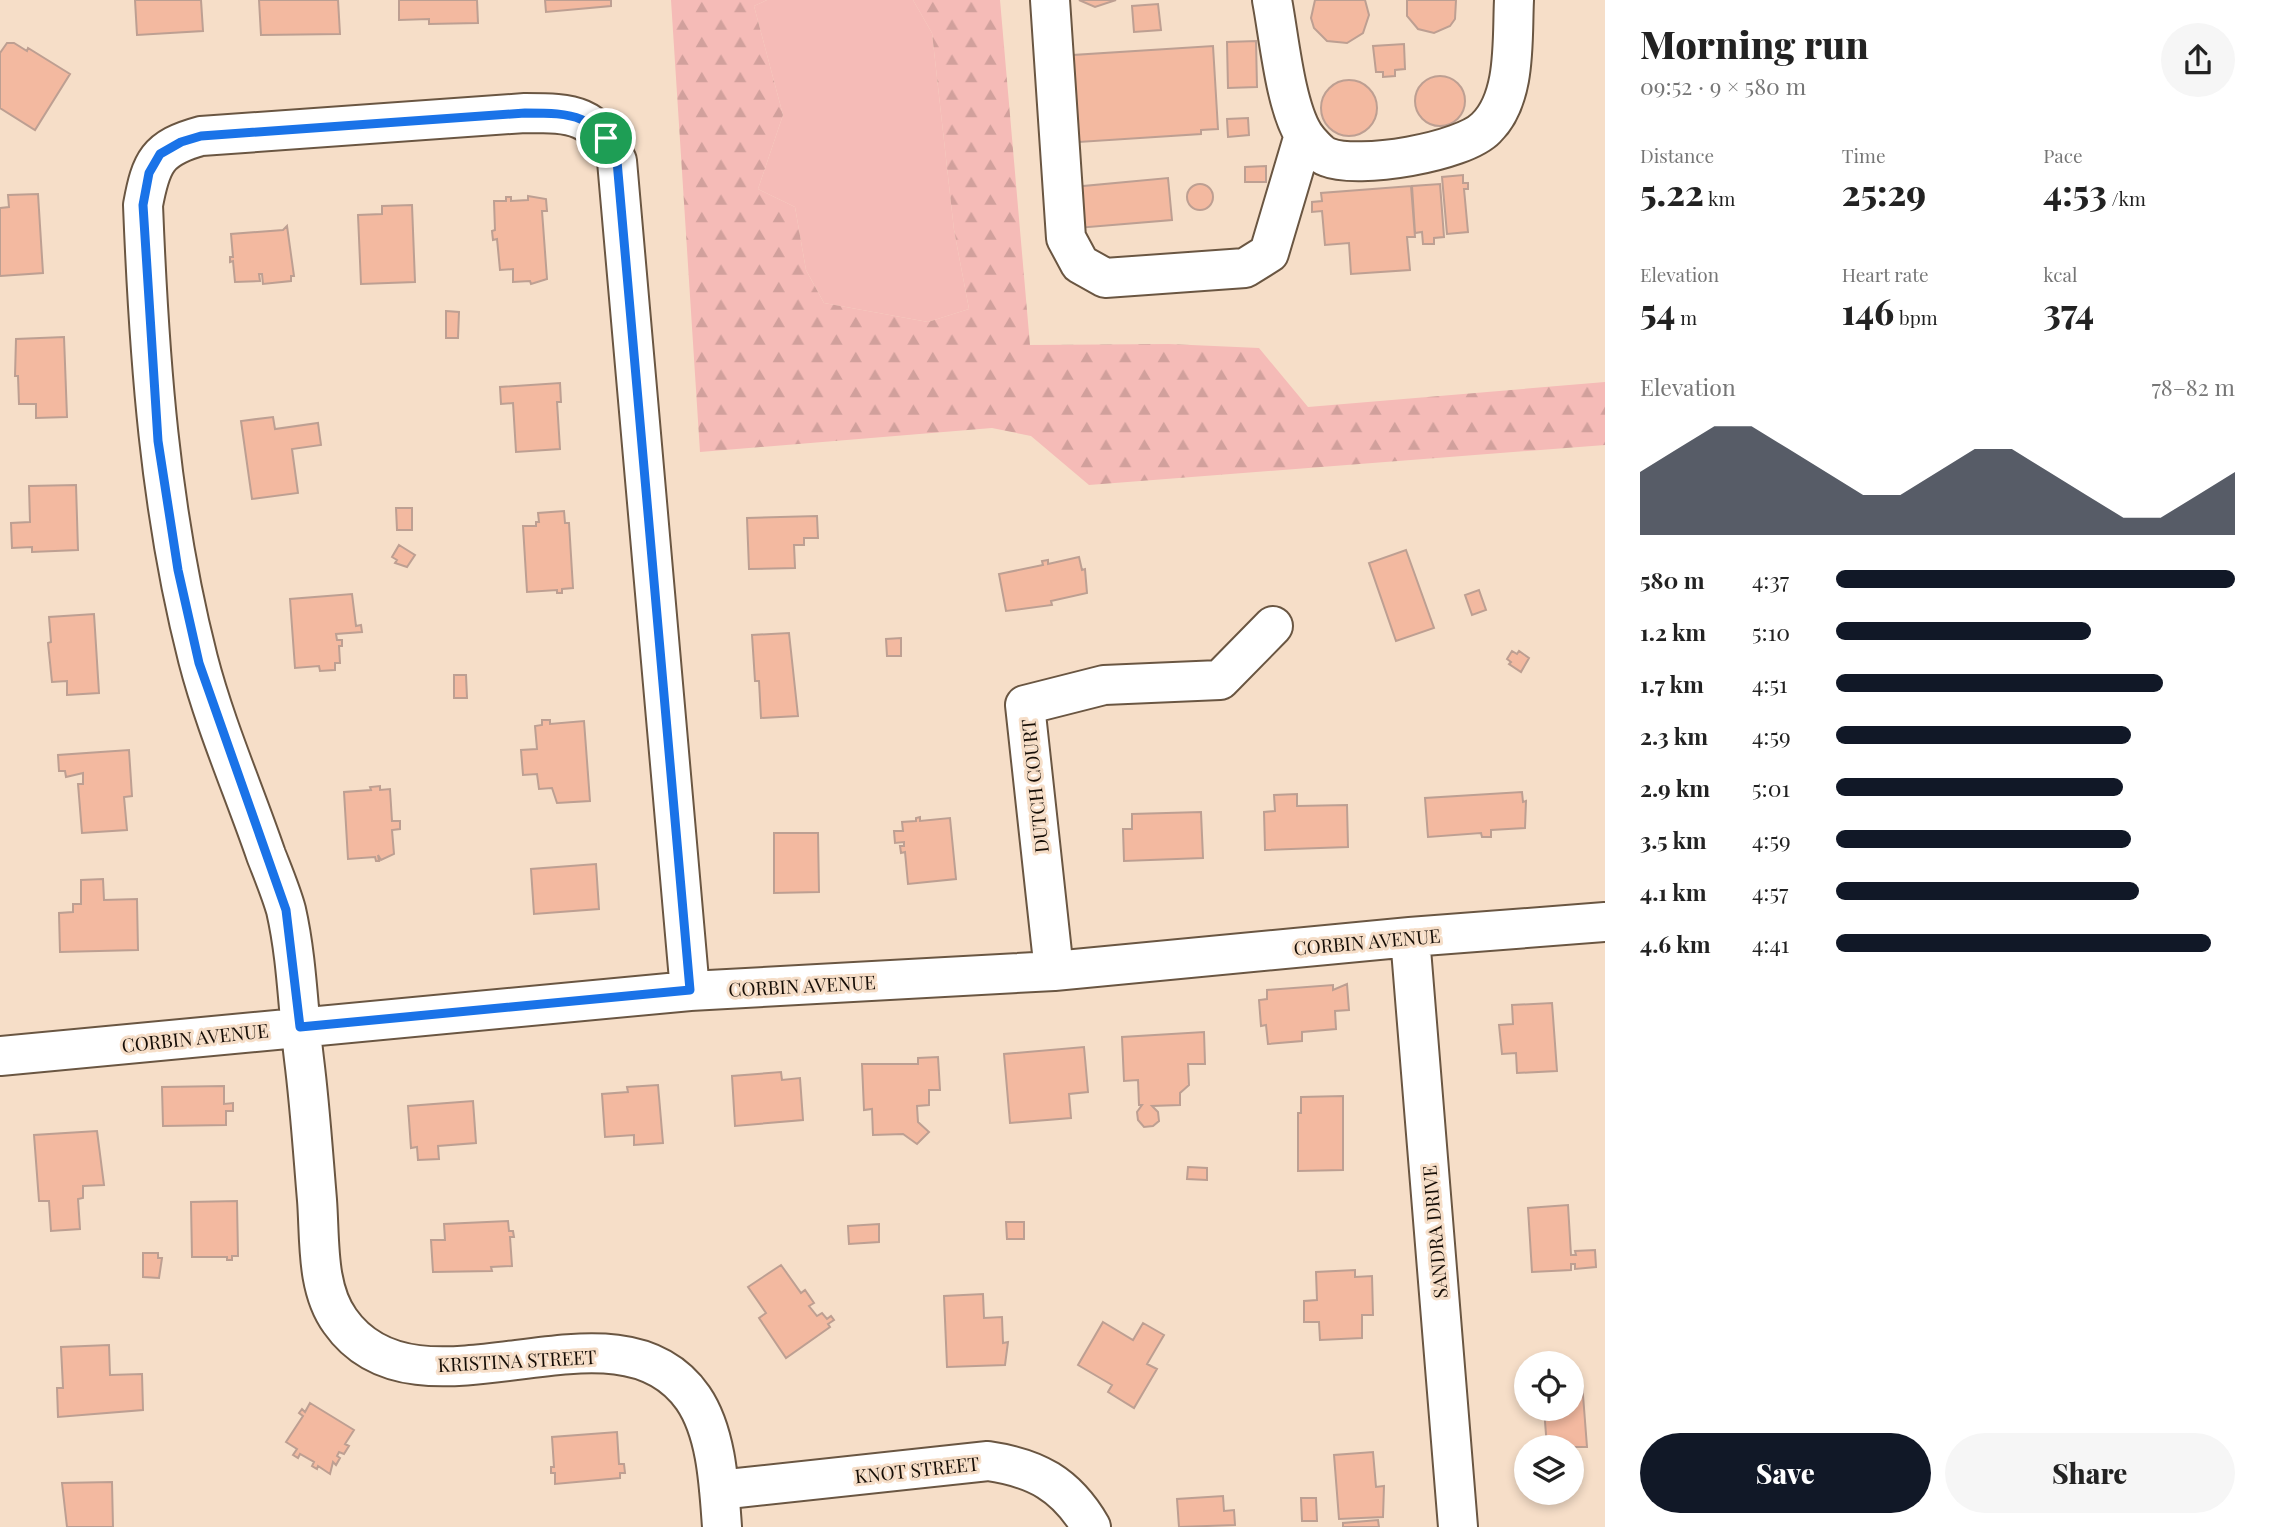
<!DOCTYPE html>
<meta charset="utf-8">
<style>
:root{--surface:#fff;--page:#f6f6f6;--text:#222;--muted:#767676;--accent:#111827}
body{margin:0;font-family:"Playfair Display",serif;background:var(--page);color:var(--text);height:100vh;display:flex;flex-direction:column;font-size:26px;white-space:nowrap}
*{box-sizing:border-box;margin:0}
p{font-size:23px;color:var(--muted)}
.icon{flex:none;width:38px;height:38px;fill:none;stroke:currentColor;stroke-width:2;stroke-linecap:round;stroke-linejoin:round}
.map{position:relative;flex:1;overflow:hidden}
.details{display:flex;flex-direction:column;background:var(--surface);width:665px}
.details>*{flex:none}
.fabs{position:absolute;left:1514px;top:1351px;display:grid;gap:14px}
.fabs a{display:grid;place-items:center;width:70px;height:70px;border-radius:50%;background:var(--surface);box-shadow:0 4px 10px #0003;font-size:35px}
.pin{position:absolute;display:grid;place-items:center;width:60px;height:60px;color:#fff;margin:-30px;border:4px solid #fff;border-radius:50%;box-shadow:0 2px 7px #0007}
.round{display:grid;place-items:center;flex:none;width:74px;height:74px;border-radius:37px;background:var(--page)}
.summary{display:flex;align-items:center;justify-content:space-between;height:119px;padding:0 35px}
h1{font-size:38px;font-weight:800;line-height:52px}
.figures{display:grid;grid-template-columns:repeat(3,1fr);gap:10px;height:119px;padding:7px 35px}
.figures div{display:grid;align-content:center}
.figures b{font-size:35px;font-weight:800}
.figures small{font-size:19px;font-weight:400}
.figures p{font-size:19px}
.chart{height:196px;padding:14px 35px}
.chart p{display:flex;justify-content:space-between}
.chart svg{width:100%;height:126px;margin-top:7px;fill:var(--accent);opacity:.7}
.primary-button{display:flex;gap:14px;margin-top:auto;padding:14px 35px}
.primary-button a{flex:1;height:80px;border-radius:42px;background:var(--accent);color:#fff;font-size:28px;font-weight:800;line-height:80px;text-align:center}
.primary-button a+a{background:var(--page);color:var(--text)}
ul{padding:0 35px;list-style:none;font-size:23px}
li{display:grid;grid-template-columns:112px 84px 1fr;align-items:center;height:52px}
li i{height:18px;border-radius:9px;background:var(--accent)}
main{display:flex;flex:1;min-height:0}
.map>svg:first-child{display:block}
.grass{fill:#f5bbb7}
.forest{fill:url(#forest-firs)}
.building{fill:#f3b9a0;stroke:#bd9f92;stroke-width:2}
.lines{fill:none;stroke-linecap:round;stroke-linejoin:round}
.minor-casing{stroke:#6a5642;stroke-width:42}
.minor{stroke:#fff;stroke-width:38}
.route-casing{stroke:#fff;stroke-width:14}
.route{stroke:#1a73e8;stroke-width:9}
.labels{text-anchor:middle;dominant-baseline:central;stroke-width:6;stroke-linejoin:round;paint-order:stroke}
.street-label{font-size:19px;fill:#150d06;stroke:#f6dec8}
</style>
<main>
<div class="map">
<svg width="1605" height="1527" viewBox="0 0 1605 1527">
<defs>
<pattern id="forest-firs" width="22" height="20" patternUnits="userSpaceOnUse" patternTransform="scale(1.75)"><rect width="22" height="20" fill="#f5bbb7"/><path d="M5 1l3.5 6h-7zM16 11l3.5 6h-7z" fill="#d1a09c"/></pattern>
</defs>
<rect width="100%" height="100%" fill="#f6dec8"/>
<path class="grass" d="M767 0H913L932 33 954 230 969 309 928 322 824 303 806 270 795 207 758 189 783 115 754 6Z"/>
<path class="forest" d="M671 0H767L754 6 783 115 758 189 795 207 806 270 824 303 928 322 969 309 954 230 932 33 913 0H1000L1030 345 1169 344 1259 348 1308 407 1605 382V445L1089 485 1031 436 992 428 700 452Z"/>
<path class="building" d="M135 0H201L203 31 137 35Z
M259 0H338L340 34 261 35Z
M399 0H477L478 23 429 24V19L399 20Z
M545 0H611V6L546 12Z
M1079 0H1116L1095 7Z
M1315 0H1365L1369 15 1363 33 1347 43 1327 41 1314 28 1311 18Z
M1407 0H1456L1455 19 1450 26 1434 33 1418 29 1407 16Z
M1158 4 1161 30 1134 32 1132 6Z
M1256 41 1257 87 1228 88 1227 42Z
M7 43H14L27 51 28 48 70 74 35 130 0 108V53Z
M1404 44 1405 69 1395 70V76L1383 77V72H1376L1373 46Z
M1213 46 1218 129 1201 130V134L1079 142 1073 55Z
M1415 101a25 25 0 1 1 50 0a25 25 0 1 1-50 0Z
M1321 108a28 28 0 1 1 56 0a28 28 0 1 1-56 0Z
M1248 118 1249 135 1228 137 1227 119Z
M1266 166V182H1245V167Z
M1463 175V183H1468V189H1464L1468 232 1447 234 1442 177Z
M1168 178 1172 220 1077 228 1073 187Z
M1187 197a13 13 0 1 1 26 0a13 13 0 1 1-26 0Z
M1440 184 1444 237 1434 238V244H1423L1422 232 1415 233 1412 186Z
M1411 186 1415 237H1407L1410 270 1351 274 1349 243 1325 245 1322 211 1312 212V202L1322 201 1321 193Z
M38 194 43 273 0 276V208L9 207 8 195Z
M528 196 546 199 547 211H542L547 279 531 284 530 281 513 282V269L500 270 497 239 493 240 492 231 495 230 494 201H506V197H511V201L528 200Z
M412 205 415 282 361 284 358 215 382 214V206Z
M287 226 294 276H291V281L263 284 262 274H259L260 281 235 282 233 261 230 262V257H233L231 234 283 230Z
M446 311 459 312 458 338H446Z
M64 337 67 417 36 418V404H19L18 376H15L16 339Z
M560 383 561 402H557L560 449 516 452 513 403 501 404 500 387Z
M273 417 275 429 318 423 321 445 292 449 298 493 252 499 241 421Z
M76 485 78 550 32 552V547L12 548 11 523 30 522 29 486Z
M396 508H412V530H397Z
M564 511 565 523H569L573 588 562 589V593H557V590L527 592 523 526H536V522H539L538 513Z
M817 516 818 538H804V545H794L795 568 749 569 747 518Z
M399 545 415 555 407 567 395 563 397 560 392 557Z
M1406 550 1434 628 1396 641 1369 563Z
M1079 557 1082 570 1085 569 1087 593 1051 601 1052 605 1006 611 999 574 1043 565 1042 561 1048 560V564Z
M1479 590 1486 610 1472 615 1465 595Z
M352 594 356 626 361 625 362 632 336 634 337 640H342V646H339L340 663H335V670L320 671 319 666 295 668 290 599Z
M94 614 99 693 67 695V681L52 682 48 643 51 642 49 617Z
M789 633 798 716 761 718 759 681H755L752 635Z
M901 638V656H887L886 639Z
M1512 651 1517 654 1519 651 1529 658 1521 672 1509 664 1511 662 1507 659Z
M454 675H466L467 698H454Z
M542 720H550V724L584 721 590 801 557 803 552 788 539 789 537 774 523 775 521 750 537 749 535 726 542 725Z
M129 750 132 796 124 797 127 830 82 833 78 784H83V773L66 777 65 771H59L58 755Z
M380 786V790L390 789 392 821H400V829L392 830 394 854 381 860 378 855 379 861H376L375 857 348 859 344 792 371 790 370 787Z
M1522 792 1523 802 1526 801 1525 828 1491 830V837H1482L1481 833 1428 837 1425 798Z
M1297 794V806L1347 805 1348 847 1265 850 1264 812 1275 811 1274 795Z
M1201 812 1203 858 1124 861 1123 829H1132V814Z
M920 817V821L950 818 956 879 908 884 905 852 901 853 900 846H904V842L895 843 894 831H903L902 822 916 821V818Z
M774 833H818L819 892 774 893Z
M596 864 599 909 534 914 531 869Z
M103 879 104 900 137 899 138 950 60 952 59 913 73 912V904H81V880Z
M1347 984 1349 1010 1335 1011 1336 1029 1302 1032V1041L1268 1044 1266 1025 1261 1026 1259 1000 1267 999V990L1333 985V990Z
M1552 1003 1557 1071 1517 1073 1516 1053 1502 1054 1499 1025 1513 1024 1512 1005Z
M1204 1032 1205 1064H1188L1189 1085 1180 1093V1105L1152 1106 1158 1112 1159 1121 1153 1126 1144 1127 1138 1120 1137 1112 1142 1105H1139L1138 1080 1124 1081 1122 1037Z
M1084 1047 1088 1092 1069 1094 1071 1118 1010 1123 1004 1054Z
M938 1057 940 1090H929V1105L917 1106 918 1122 929 1132 917 1144 903 1134 873 1135 872 1109 864 1110 862 1064H918V1058Z
M781 1072 782 1080 800 1078 803 1120 735 1126 732 1076Z
M658 1085 663 1143 634 1145V1135L605 1137 602 1094 628 1092 627 1087Z
M224 1086V1104L233 1103V1111H226V1125L163 1126 162 1087Z
M1343 1096V1170L1298 1171V1113H1301V1097Z
M473 1101 476 1143 438 1146 439 1159 418 1160 417 1147 411 1148 408 1106Z
M97 1131 104 1185 83 1186V1198L78 1199 80 1229 51 1231 49 1201H39L34 1135Z
M1188 1167 1207 1168V1180L1187 1179Z
M237 1201 238 1256H232V1260H227V1257H192L191 1202Z
M1568 1205 1571 1255H1576L1575 1251 1595 1250 1596 1267 1575 1269V1264H1571V1270L1532 1272 1528 1208Z
M508 1221 509 1231H513L514 1237H510L512 1266 491 1267 492 1271 433 1272 431 1240H445L444 1224Z
M1006 1222H1024V1239H1007Z
M879 1224V1242L849 1244 848 1226Z
M143 1253H158V1258H162L159 1278 143 1277Z
M781 1265 801 1293 805 1290 814 1303 809 1306 817 1316 822 1313 827 1319 831 1316 834 1320 828 1324 830 1327 786 1358 759 1318 766 1313 748 1287Z
M1355 1270V1277L1372 1276 1373 1315H1362V1338L1320 1340 1319 1322H1304V1301L1317 1300 1316 1272Z
M983 1294 984 1318 1002 1317 1003 1343 1008 1342 1005 1365 947 1367 944 1296Z
M1103 1322 1133 1340 1143 1323 1164 1335 1147 1364 1157 1369 1134 1408 1108 1392 1112 1385 1078 1365Z
M109 1345 110 1375 142 1374 143 1410 58 1417 57 1388H63L61 1347Z
M1582 1382 1587 1447H1547L1544 1409H1572V1383Z
M310 1403 354 1430 345 1444 349 1446 344 1454 339 1452 337 1456 340 1458 336 1465 333 1462 330 1474 318 1466 317 1469 312 1466 314 1462 300 1454 298 1458 293 1455 297 1449 286 1442 303 1416 299 1413 302 1409 305 1412Z
M617 1432 619 1464H624L625 1473H620V1478L555 1484V1473H551V1467H554L552 1437Z
M1373 1452 1376 1487 1384 1486 1383 1517 1339 1519 1334 1455Z
M112 1482 113 1527H67L62 1483Z
M1223 1496 1224 1511 1234 1510 1235 1525 1179 1527 1177 1499Z
M1301 1498H1316L1317 1521H1302Z
M1378 1520 1379 1527H1343V1523Z"/>
<g class="lines">
<defs>
<path id="minor" d="M1050 0 1066 238 1080 264 1105 278 1245 268 1269 253 1304 135
M1272 0C1279 36 1285 105 1304 135 1308 141 1320 155 1327 157 1358 170 1463 152 1486 128 1517 98 1512 39 1514 0
M1410 937 1458 1527
M1054 971 1025 705 1104 685 1220 680 1273 626
M690 991 617 161C595 114 574 113 525 113L201 136C157 148 151 162 143 205 149 358 160 511 198 659 215 725 244 791 266 855 273 873 281 892 286 910 297 958 298 1010 304 1059 310 1106 313 1153 317 1200 320 1239 316 1288 340 1321 419 1434 615 1286 693 1398 717 1433 719 1486 722 1527
M0 1056 690 991 1054 971 1410 937 1605 922
M719 1490 988 1461C1036 1468 1066 1484 1091 1527"/>
</defs>
<use href="#minor" class="minor-casing"/>
<use href="#minor" class="minor"/>
</g>
<g class="lines">
<defs>
<path id="route" d="M525 113C574 113 595 114 617 161L690 990 300 1027 286 910 199 663 178 570 158 441 143 205 149 173 160 154 181 142 201 136Z"/>
</defs>
<use href="#route" class="route-casing"/>
<use href="#route" class="route"/>
</g>
<g class="labels">
<g class="street-label">
<text transform="translate(1034 786) rotate(-96)">DUTCH COURT</text>
<text transform="translate(1367 941) rotate(-5)">CORBIN AVENUE</text>
<text transform="translate(802 985) rotate(-3)">CORBIN AVENUE</text>
<text transform="translate(195 1037) rotate(-6)">CORBIN AVENUE</text>
<text transform="translate(1434 1232) rotate(-95)">SANDRA DRIVE</text>
<text transform="translate(517 1360) rotate(-3)">KRISTINA STREET</text>
<text transform="translate(917 1469) rotate(-6)">KNOT STREET</text>
</g>
</g>
</svg>
<div class="fabs">
<a><svg class="icon" aria-label="locate" viewBox="0 0 24 24"><circle cx="12" cy="12" r="6"/><path d="M12 2v4M12 18v4M2 12h4M18 12h4"/></svg></a>
<a><svg class="icon" aria-label="layers" viewBox="0 0 24 24"><path d="M12 4l9 5-9 5-9-5zM3 14l9 5 9-5"/></svg></a>
</div>
<div class="pin" style="left:606px;top:138px;background:#1e9e55"><svg class="icon" aria-label="arrive" viewBox="0 0 24 24"><path d="M6 21V4h12l-3 4 3 4H6"/></svg></div>
</div>
<section class="details">
<div class="summary"><div><h1>Morning run</h1><p>09:52 · 9 × 580 m</p></div><a class="round"><svg class="icon" aria-label="share" viewBox="0 0 24 24"><path d="M12 15V3M7 8l5-5 5 5M5 13v7h14v-7"/></svg></a></div>
<div class="figures">
<div><p>Distance</p><b>5.22<small> km</small></b></div>
<div><p>Time</p><b>25:29</b></div>
<div><p>Pace</p><b>4:53<small> /km</small></b></div>
</div>
<div class="figures">
<div><p>Elevation</p><b>54<small> m</small></b></div>
<div><p>Heart rate</p><b>146<small> bpm</small></b></div>
<div><p>kcal</p><b>374</b></div>
</div>
<div class="chart"><p><span>Elevation</span>78–82 m</p>
<svg viewBox="0 0 160 44" preserveAspectRatio="none"><path d="M0 44V22L10 14L20 6L30 6L40 14L50 22L60 30L70 30L80 22L90 14L100 14L110 22L120 30L130 38L140 38L150 30L160 22V44z"/></svg>
</div>
<ul>
<li><b>580 m</b>4:37<i style="width:100%"></i></li>
<li><b>1.2 km</b>5:10<i style="width:64%"></i></li>
<li><b>1.7 km</b>4:51<i style="width:82%"></i></li>
<li><b>2.3 km</b>4:59<i style="width:74%"></i></li>
<li><b>2.9 km</b>5:01<i style="width:72%"></i></li>
<li><b>3.5 km</b>4:59<i style="width:74%"></i></li>
<li><b>4.1 km</b>4:57<i style="width:76%"></i></li>
<li><b>4.6 km</b>4:41<i style="width:94%"></i></li>
</ul>
<div class="primary-button"><a>Save</a><a>Share</a></div>
</section>
</main>
